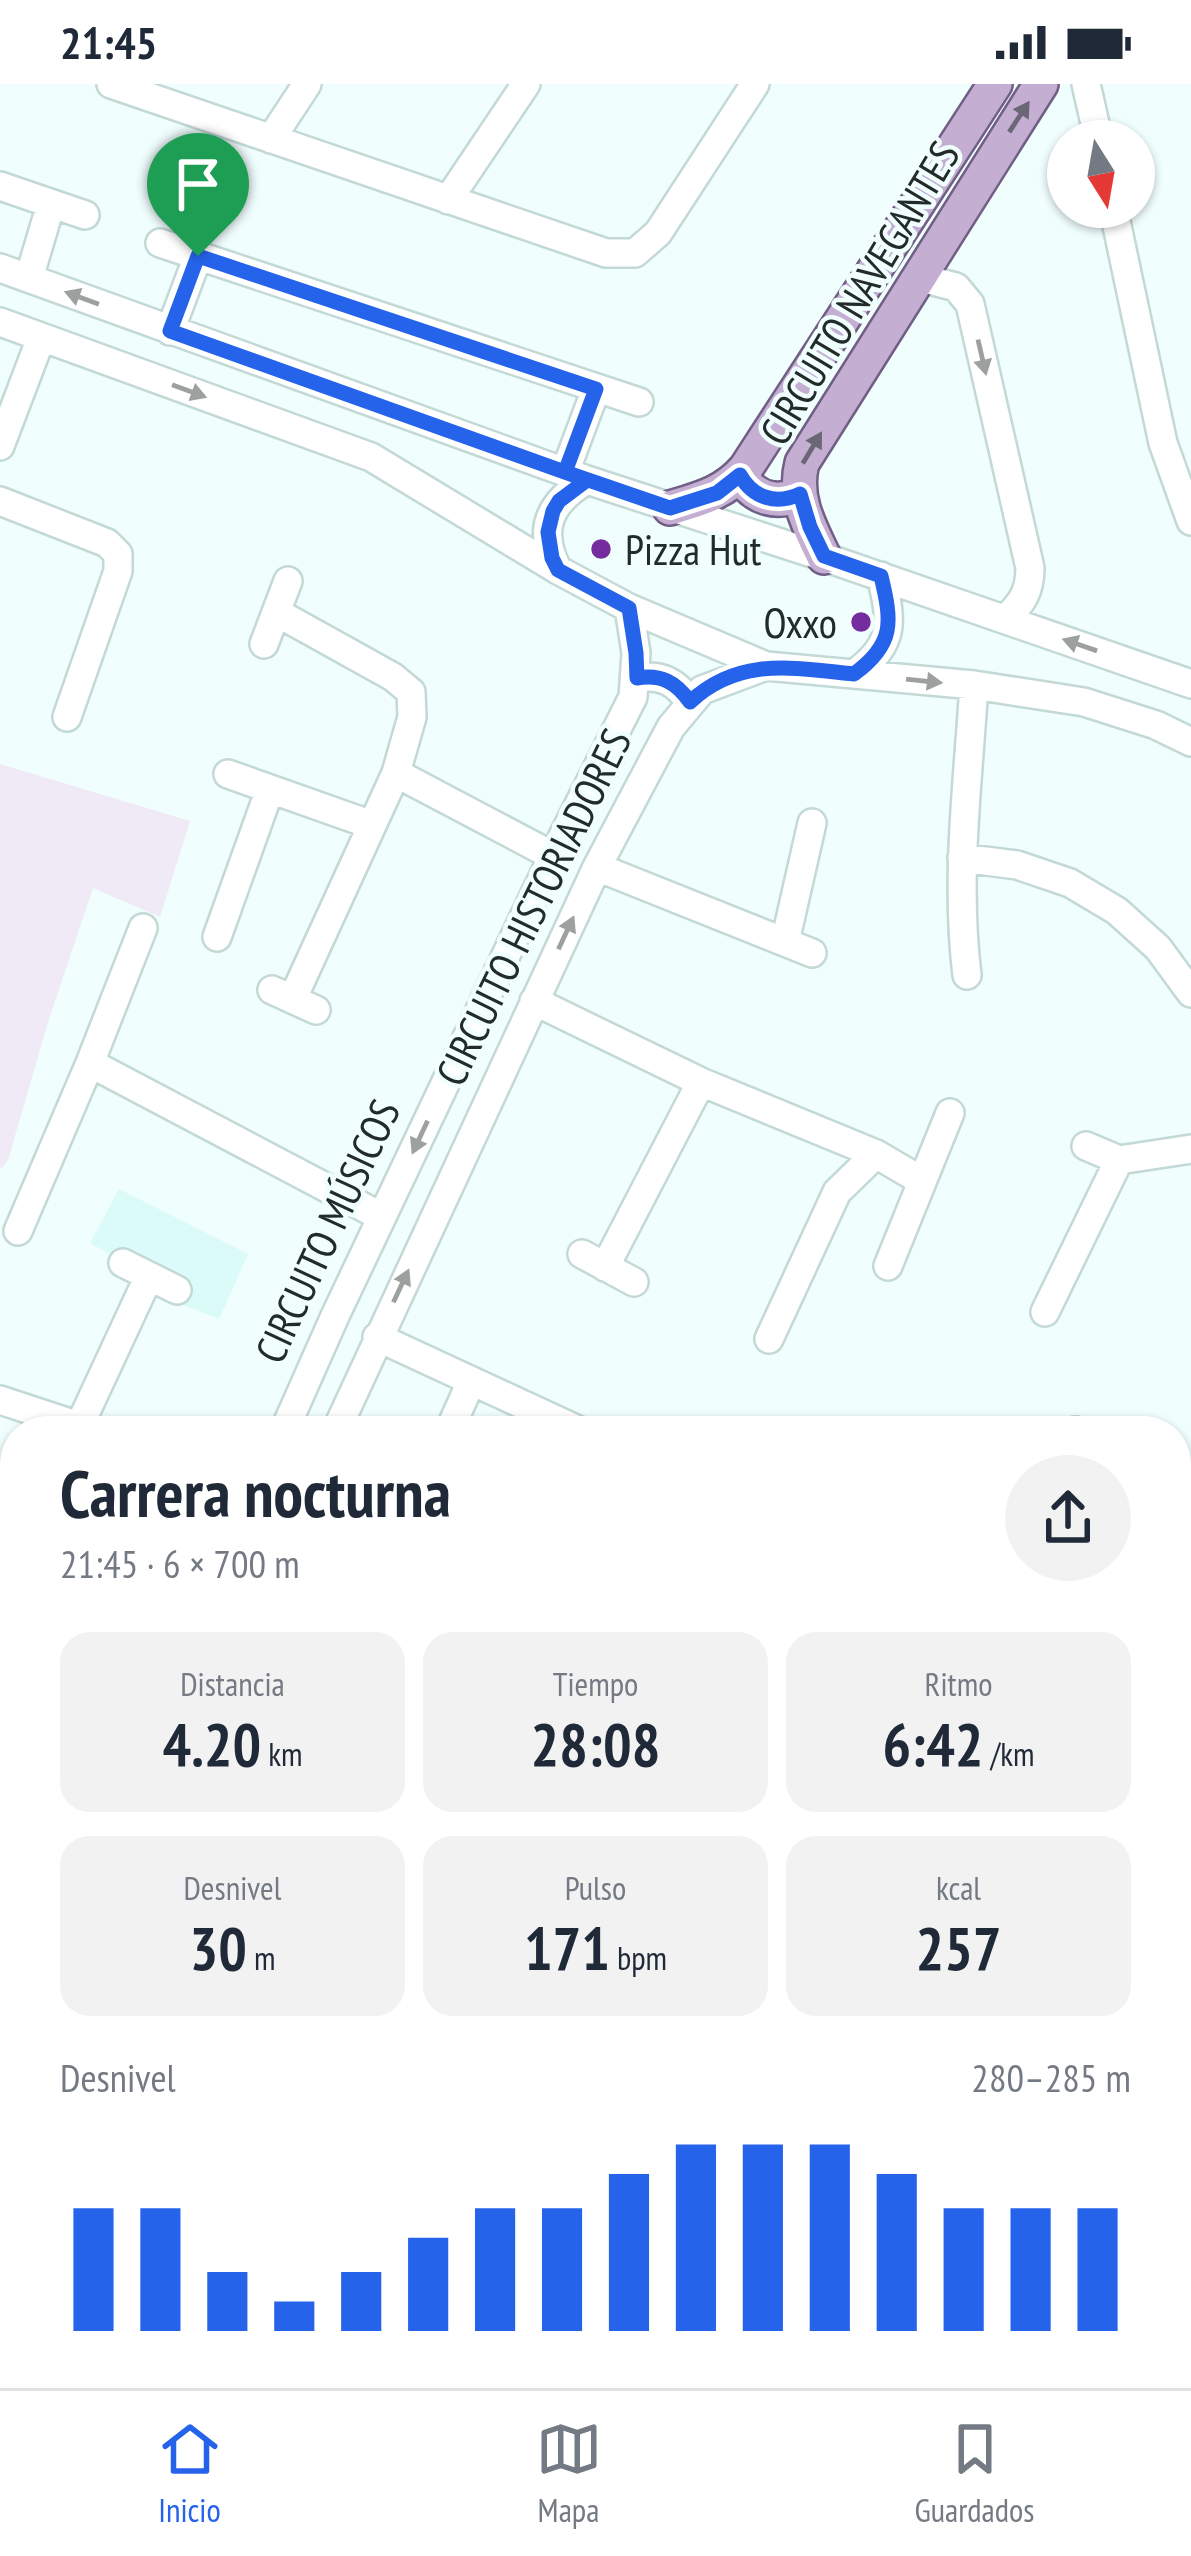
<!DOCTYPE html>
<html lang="es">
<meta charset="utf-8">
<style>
:root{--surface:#fff;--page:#f2f2f3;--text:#1f2937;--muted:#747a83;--line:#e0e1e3;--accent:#2563eb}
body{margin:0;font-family:"PT Sans Narrow",sans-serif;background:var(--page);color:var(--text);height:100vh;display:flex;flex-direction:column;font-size:45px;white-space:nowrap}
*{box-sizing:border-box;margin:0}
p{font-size:39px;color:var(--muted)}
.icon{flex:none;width:66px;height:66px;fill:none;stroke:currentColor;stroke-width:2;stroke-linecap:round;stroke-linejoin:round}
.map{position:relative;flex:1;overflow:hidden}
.drawer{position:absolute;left:0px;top:1332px;width:1191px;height:972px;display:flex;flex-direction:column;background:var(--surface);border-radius:48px 48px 0 0;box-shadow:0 3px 9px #0004}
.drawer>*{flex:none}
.needle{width:78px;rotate:169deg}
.fabs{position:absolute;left:1047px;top:36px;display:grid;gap:24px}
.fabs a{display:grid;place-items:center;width:108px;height:108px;border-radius:50%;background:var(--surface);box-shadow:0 3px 9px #0004;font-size:60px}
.pin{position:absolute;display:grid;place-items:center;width:102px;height:102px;color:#fff;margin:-123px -51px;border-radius:50% 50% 50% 0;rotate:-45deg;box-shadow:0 0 12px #0007}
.pin .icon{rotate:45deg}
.round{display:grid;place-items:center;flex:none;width:126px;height:126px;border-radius:63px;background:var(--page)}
.summary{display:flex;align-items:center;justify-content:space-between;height:204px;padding:0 60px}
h1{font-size:66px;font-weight:700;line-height:90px}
.stats{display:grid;grid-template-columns:repeat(3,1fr);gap:18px;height:204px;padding:12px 60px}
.stats div{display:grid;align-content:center;border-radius:30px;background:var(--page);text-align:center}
.stats b{font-size:60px;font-weight:700}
.stats small{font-size:33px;font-weight:400}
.stats p{font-size:33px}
.chart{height:336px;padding:24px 60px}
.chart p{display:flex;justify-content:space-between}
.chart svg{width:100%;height:216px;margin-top:12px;stroke:var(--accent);stroke-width:6}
.status{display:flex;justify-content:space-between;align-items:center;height:84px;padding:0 60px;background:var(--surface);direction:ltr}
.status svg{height:33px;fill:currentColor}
.dock{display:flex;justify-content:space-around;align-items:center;height:168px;border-top:3px solid var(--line);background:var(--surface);font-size:33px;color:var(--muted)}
.dock a{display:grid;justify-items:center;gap:6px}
.dock .on{color:var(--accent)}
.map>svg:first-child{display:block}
.built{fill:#dafbf8}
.green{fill:#f0e9f6}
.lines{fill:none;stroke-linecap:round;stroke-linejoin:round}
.minor-casing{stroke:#c2d9d6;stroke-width:32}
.major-casing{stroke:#715e85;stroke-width:38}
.minor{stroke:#fff;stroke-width:27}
.major{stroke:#c4afd3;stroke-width:33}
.oneway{fill:#6b6676}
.oneway2{fill:#9ca09f}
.route-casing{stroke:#fff;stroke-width:24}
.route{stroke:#2563eb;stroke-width:15}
.poi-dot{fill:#752c9f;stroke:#f0fefd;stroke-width:4.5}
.labels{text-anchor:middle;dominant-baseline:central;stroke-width:9;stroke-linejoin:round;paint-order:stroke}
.street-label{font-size:42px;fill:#222b2a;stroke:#f0fefd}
.poi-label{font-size:42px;fill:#222b2a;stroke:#f0fefd;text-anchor:start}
</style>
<div class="status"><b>21:45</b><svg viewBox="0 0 49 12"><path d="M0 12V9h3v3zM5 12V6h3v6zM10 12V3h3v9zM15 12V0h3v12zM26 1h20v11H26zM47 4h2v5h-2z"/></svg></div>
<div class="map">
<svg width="1191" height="2304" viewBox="0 0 1191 2304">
<rect width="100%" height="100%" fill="#f0fefd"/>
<path class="built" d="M119 1105 248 1170 219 1235 181 1220 192 1198 129 1171 123 1177 90 1159Z"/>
<path class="green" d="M0 680 190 737 160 833 93 804 48 938 8 1076 2 1084 0 1083Z
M0 1539 15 1544V1635L0 1629Z
M299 2289H518L511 2304H292Z
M970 2289H1097L1117 2304H990Z"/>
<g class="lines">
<defs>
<path id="minor" d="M111 0 606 169H635L658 149 755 0
M1086 0 1099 57
M271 55 307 0
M0 102 85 131
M448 116 526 0
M1113 123 1163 359 1191 437
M160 159 639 318
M0 184 587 396 824 473 1191 600
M917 193 956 203 970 220 1030 484C1030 507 1022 520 1005 535
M29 194 51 120
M0 238 371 373 558 486 629 524 766 582
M170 247 198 172
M0 362 41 254
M565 388 596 305
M0 417 107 459 118 470V487L67 633
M558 486C536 445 550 418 587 396
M276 528 393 593 411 608 412 633 396 689 293 914
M264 560 288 497
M854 590C896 560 892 537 881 492
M636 594C662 590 676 598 690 618
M396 689 553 772
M228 690 372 741
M962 774 1017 781 1070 799 1117 827 1158 864 1191 909
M597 783 812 869
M217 853 270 705
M785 858 812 739
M967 891C955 795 968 698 974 601
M272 906 316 926
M534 917 701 998 876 1070 922 1097
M90 979 382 1133
M1086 1062 1119 1076 1191 1065
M18 1147 90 979 143 844
M582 1170 634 1198
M123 1179 177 1206
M888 1182 950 1029
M605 1183 701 998
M1045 1228 1119 1076
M377 1253 580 1347
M769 1255 837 1108 876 1070
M0 1316 79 1342
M77 1347 149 1192
M284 1347 335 1232 553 772 633 613 636 569 629 524
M336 1347 597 783 671 643 702 606 766 582 974 601 1084 618 1156 641 1191 658
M449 1347 471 1298
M1075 1347H1076
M1176 1389 1191 1394
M0 1398 15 1401
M1176 1760 1191 1754
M0 1786 15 1752
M0 1851 15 1860
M7 2085 15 2076
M114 2289 133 2304
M1122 2298 1148 2300 1191 2292
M335 2304 340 2289
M568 2304 574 2289
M735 2304 746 2289"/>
<path id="major" d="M740 391C753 414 776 421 799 410
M670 424C700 415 725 409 746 384L995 0
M824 473C809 442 793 413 802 379L1041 0
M0 1527 15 1532
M0 1636 15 1642
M934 2289 954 2304
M1109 2289 1130 2304
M978 2304 979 2289"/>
</defs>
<use href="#minor" class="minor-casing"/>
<use href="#major" class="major-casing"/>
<use href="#minor" class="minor"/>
<use href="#major" class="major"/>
</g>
<defs><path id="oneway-solid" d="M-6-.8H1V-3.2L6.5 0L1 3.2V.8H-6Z" transform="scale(3)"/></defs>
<g class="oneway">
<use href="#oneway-solid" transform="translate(1019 33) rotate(-57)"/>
<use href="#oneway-solid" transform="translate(812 364) rotate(-59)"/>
</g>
<g class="oneway2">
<use href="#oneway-solid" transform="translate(82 214) rotate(-160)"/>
<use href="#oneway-solid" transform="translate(982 273) rotate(77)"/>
<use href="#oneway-solid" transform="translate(189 307) rotate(20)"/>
<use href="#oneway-solid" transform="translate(1080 561) rotate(-161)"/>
<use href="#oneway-solid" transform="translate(924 597) rotate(6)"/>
<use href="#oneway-solid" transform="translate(566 849) rotate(-65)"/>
<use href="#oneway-solid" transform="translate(420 1053) rotate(115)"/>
<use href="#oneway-solid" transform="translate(401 1202) rotate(-65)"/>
</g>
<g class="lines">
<defs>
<path id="route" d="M198 172 170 247 587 396 559 417 553 427 548 448 552 474 558 486 629 524 636 569 637 594C661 590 676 598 690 618 739 572 794 584 854 590 895 560 892 538 881 492L824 472 810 443 800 410C776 421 753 414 740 391L717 409 670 424 565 388 596 305 198 172"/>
</defs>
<use href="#route" class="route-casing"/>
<use href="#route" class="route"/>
</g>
<g class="poi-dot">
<circle cx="601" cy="465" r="12"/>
<circle cx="861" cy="538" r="12"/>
</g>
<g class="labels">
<g class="street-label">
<text transform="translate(859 209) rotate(-59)">CIRCUITO NAVEGANTES</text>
<text transform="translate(533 823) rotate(-64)">CIRCUITO HISTORIADORES</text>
<text transform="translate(327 1147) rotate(-65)">CIRCUITO MÚSICOS</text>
</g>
<g class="poi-label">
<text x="625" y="465">Pizza Hut</text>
<text x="837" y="538" text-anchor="end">Oxxo</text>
</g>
</g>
</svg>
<div class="fabs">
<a><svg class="needle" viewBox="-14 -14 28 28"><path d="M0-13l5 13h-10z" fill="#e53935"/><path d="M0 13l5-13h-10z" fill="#747a83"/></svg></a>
</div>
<div class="pin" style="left:198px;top:172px;background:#1e9e55"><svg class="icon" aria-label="arrive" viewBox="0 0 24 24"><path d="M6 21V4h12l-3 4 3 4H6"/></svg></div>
<section class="drawer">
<div class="summary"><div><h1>Carrera nocturna</h1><p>21:45 · 6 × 700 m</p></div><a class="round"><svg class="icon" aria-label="share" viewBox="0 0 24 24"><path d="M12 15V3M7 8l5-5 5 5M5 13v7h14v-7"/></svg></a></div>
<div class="stats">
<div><p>Distancia</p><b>4.20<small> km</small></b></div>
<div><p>Tiempo</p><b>28:08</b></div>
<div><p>Ritmo</p><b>6:42<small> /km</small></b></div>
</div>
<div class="stats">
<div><p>Desnivel</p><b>30<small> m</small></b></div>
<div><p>Pulso</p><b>171<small> bpm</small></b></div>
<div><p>kcal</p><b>257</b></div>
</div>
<div class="chart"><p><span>Desnivel</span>280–285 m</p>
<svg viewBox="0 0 160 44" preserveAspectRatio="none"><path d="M5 44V19M15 44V19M25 44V32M35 44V38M45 44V32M55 44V25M65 44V19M75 44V19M85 44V12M95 44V6M105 44V6M115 44V6M125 44V12M135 44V19M145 44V19M155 44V19"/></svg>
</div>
</section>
</div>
<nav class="dock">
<a class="on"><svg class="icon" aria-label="home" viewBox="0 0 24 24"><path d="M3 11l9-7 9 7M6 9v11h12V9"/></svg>Inicio</a>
<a><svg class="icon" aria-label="map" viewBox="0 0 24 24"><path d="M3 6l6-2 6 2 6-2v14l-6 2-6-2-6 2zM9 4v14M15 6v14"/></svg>Mapa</a>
<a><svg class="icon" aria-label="saved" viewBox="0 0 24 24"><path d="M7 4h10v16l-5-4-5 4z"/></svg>Guardados</a>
</nav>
